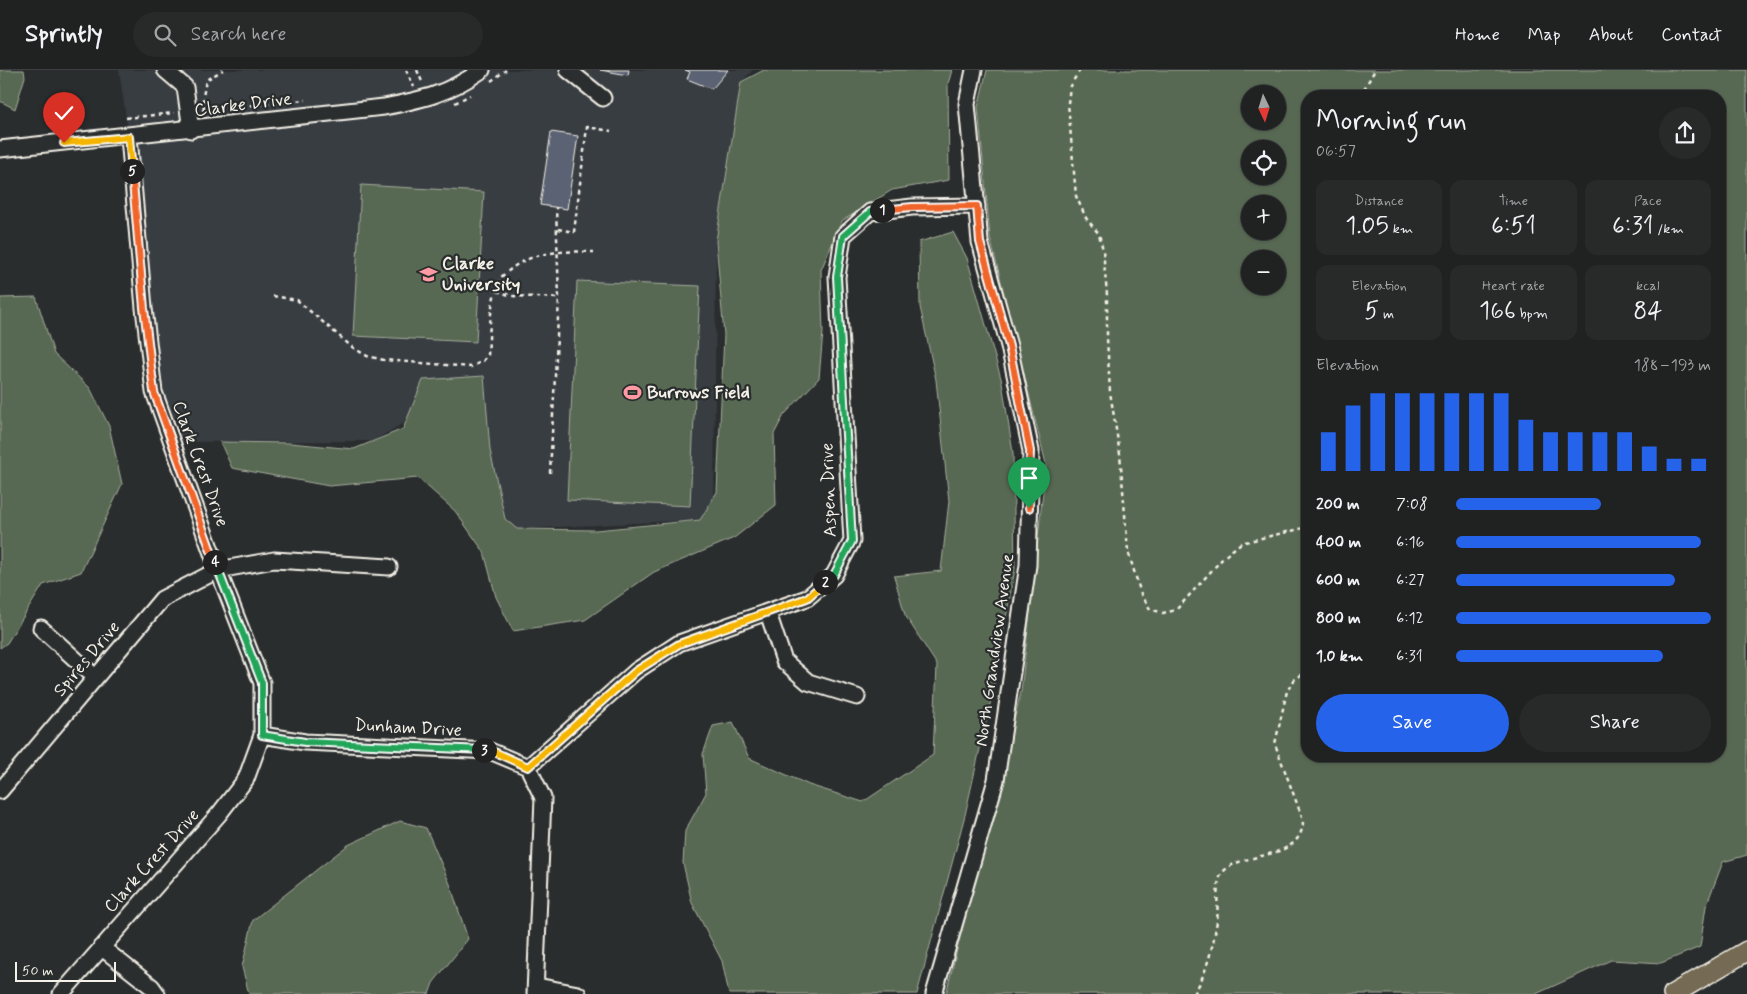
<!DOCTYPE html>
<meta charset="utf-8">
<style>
:root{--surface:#202222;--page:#282a2a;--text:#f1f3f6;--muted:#a2a4a5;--line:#3d3f40;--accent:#2563eb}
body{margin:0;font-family:Mynerve,sans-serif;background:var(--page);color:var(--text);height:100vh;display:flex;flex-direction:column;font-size:19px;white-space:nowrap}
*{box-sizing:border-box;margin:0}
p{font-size:16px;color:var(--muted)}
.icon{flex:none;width:28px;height:28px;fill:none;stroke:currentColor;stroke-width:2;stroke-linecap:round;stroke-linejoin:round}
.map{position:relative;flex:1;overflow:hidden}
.details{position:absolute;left:1301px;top:20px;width:425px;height:672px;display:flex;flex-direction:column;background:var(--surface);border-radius:20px;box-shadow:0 1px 4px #0004,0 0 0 1px var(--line)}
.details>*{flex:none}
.needle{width:32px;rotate:176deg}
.buttons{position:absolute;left:1241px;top:15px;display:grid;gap:10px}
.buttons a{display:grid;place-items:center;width:45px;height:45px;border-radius:50%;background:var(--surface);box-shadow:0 1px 4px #0004,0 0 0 1px var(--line);font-size:25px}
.scale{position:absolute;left:15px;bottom:12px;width:101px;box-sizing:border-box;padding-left:5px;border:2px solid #f4f1e8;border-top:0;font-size:14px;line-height:18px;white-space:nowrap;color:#f4f1e8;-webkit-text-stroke:4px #2a2d2e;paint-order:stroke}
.pin{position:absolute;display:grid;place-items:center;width:42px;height:42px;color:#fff;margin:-51px -21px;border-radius:50% 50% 50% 0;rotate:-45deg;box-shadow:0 0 5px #0007}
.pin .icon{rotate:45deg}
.km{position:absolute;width:25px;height:25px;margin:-12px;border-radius:50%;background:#222;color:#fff;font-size:14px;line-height:25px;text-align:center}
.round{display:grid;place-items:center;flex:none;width:52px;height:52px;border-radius:26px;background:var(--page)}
.overview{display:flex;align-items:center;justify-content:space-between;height:85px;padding:0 15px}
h1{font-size:28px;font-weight:600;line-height:38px}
.figures{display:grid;grid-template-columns:repeat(3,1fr);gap:8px;height:85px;padding:5px 15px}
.figures div{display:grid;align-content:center;border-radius:12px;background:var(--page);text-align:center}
.figures b{font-size:25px;font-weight:600}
.figures small{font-size:14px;font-weight:400}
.figures p{font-size:14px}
.chart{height:140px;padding:10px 15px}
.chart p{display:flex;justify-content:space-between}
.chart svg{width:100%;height:90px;margin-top:5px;stroke:var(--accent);stroke-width:6}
.button{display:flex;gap:10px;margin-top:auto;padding:10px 15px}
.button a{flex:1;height:58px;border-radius:30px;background:var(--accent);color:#fff;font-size:20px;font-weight:600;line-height:58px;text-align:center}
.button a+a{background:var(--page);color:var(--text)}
ul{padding:0 15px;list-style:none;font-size:16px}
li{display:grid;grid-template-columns:80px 60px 1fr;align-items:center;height:38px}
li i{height:12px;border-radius:6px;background:var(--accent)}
header{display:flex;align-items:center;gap:30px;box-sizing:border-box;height:70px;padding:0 25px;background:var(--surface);border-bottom:1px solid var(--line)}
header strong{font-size:24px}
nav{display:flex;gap:28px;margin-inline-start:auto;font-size:18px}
.search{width:350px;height:45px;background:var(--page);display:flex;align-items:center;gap:12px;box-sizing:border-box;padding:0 18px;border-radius:28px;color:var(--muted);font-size:19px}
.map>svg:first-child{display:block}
.built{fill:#383d43}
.green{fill:#586953;stroke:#a6ad9e;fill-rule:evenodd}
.building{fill:#5a6273;stroke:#f4f1e8}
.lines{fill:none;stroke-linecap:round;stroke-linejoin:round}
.minor-casing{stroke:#f4f1e8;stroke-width:19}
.major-casing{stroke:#f4f1e8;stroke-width:22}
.path{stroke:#f4f1e8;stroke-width:2.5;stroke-dasharray:4 4;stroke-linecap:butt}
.minor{stroke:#2a2d2e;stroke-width:15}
.major{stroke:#756b52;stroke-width:19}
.split-1-casing{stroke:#fff;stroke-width:10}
.split-2-casing{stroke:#fff;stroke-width:10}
.split-3-casing{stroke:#fff;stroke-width:10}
.split-4-casing{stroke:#fff;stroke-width:10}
.split-5-casing{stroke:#fff;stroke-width:10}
.split-6-casing{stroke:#fff;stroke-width:10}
.split-1{stroke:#f0652b;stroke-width:6}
.split-2{stroke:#22a559;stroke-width:6}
.split-3{stroke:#f5b400;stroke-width:6}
.split-4{stroke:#22a559;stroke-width:6}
.split-5{stroke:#f0652b;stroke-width:6}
.split-6{stroke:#f5b400;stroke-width:6}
.labels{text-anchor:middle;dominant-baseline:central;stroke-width:4.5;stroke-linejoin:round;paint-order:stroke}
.street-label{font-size:18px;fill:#f4f1e8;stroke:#2a2d2e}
.poi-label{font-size:18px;font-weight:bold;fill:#f4f1e8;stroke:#2a2d2e;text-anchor:start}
</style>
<header>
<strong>Sprintly</strong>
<div class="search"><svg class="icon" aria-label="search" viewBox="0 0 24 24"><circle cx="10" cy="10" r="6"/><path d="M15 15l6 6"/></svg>Search here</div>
<nav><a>Home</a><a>Map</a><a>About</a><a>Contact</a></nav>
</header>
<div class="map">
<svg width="1747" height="924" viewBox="0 0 1747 924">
<rect width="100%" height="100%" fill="#2a2d2e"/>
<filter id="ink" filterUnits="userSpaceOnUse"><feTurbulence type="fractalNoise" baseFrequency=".02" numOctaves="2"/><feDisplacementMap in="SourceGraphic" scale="10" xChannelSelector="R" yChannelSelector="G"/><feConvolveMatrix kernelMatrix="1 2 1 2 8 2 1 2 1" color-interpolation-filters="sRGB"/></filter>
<g filter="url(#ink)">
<path class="built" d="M119 0H753L741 12 716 171 714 449 517 459 505 449 490 380 484 306 373 371 172 372 154 322 129 67Z"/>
<path class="green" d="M0 0H24L25 7 15 39 0 31Z
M764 0H952L948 14 949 110 892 120 842 151 821 200 823 262 819 308 784 345 774 364 776 435 734 468 654 502 585 550 513 561 496 527 484 482 455 441 418 408 329 416 232 398 220 372 290 373 354 379 403 359 423 310 484 306 490 380 505 449 517 459 596 460 700 450 717 422 724 265 716 171 741 12Z
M987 0H1747V785L1723 792 1706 836 1700 877 1661 893 1611 890 1536 924H946L1021 622 1046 394 990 167 978 37ZM1250 24H1278V51H1250ZM1308 26H1720V686H1308ZM1250 79H1278V106H1250ZM1250 134H1278V161H1250ZM1250 189H1278V216H1250Z
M361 115 484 122 476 272 353 266Z
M953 162 967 188 1002 312 1013 383 1015 499 991 630 965 745 917 924H729L722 891 692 833 683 793 685 761 706 723 703 684 713 656 733 652 749 688 809 715 863 732 933 685 937 595 905 545 894 506 941 501 949 431 936 310 920 237 919 172Z
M577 211 700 216 690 436 567 430Z
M36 227 54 284 90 318 109 356 122 414 81 502 43 515 7 573 0 578V228Z
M400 751 426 758 450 814 468 869 433 913 429 924H249L242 897 253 850 348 775Z"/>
<path class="building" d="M600 0H629L628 5Z
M685 0H728L712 19 687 9 690 2Z
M551 62 578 66 567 139 540 135Z"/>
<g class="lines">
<defs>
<path id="minor" d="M165 0 185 17 191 60
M568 0 603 28
M0 79 384 37C425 29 447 24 482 0
M768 543 784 591 808 612 857 627
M41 558 95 607
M262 665 305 672 490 681 528 697 543 728 535 924
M528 697 636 601 679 573 807 528 834 505 852 471 837 207 843 166 870 142 912 137 977 136
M0 721 162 529 218 500 274 490 389 497
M101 877 152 917 157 924
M537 916 578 924
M61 924 219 744 246 709 262 665V613L218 500 154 322 144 238 129 67
M934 924 996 710 1028 495 1031 381 1009 276 980 172 967 34 974 0"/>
<path id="major" d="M1673 924 1747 881"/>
</defs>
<use href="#minor" class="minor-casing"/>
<use href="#major" class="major-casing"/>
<path class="path" d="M406 0 414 17
M417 0 423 14
M1080 0 1070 16 1068 33 1076 126 1086 148 1099 164 1103 180 1107 225V268L1110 322 1120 384 1128 481 1141 524 1150 539 1163 543 1176 540 1224 487 1241 473 1308 457
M491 11 506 0
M1360 26 1375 0
M455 33 470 25
M202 40 306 30
M204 40 203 27 206 10 223 0
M126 48 174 43
M1308 99 1305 102 1308 108
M558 159 574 162 587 57 611 61
M1720 178 1724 182 1720 184
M497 221 512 226 559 228
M273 226 297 230 352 277 367 286 384 290 471 297 483 291 488 285C490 261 489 230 501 208 503 204 509 201 512 198 537 180 566 181 594 182
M550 403 559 228 556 137
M1194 924C1207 902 1213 876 1217 851 1219 838 1214 812 1223 802 1241 780 1303 793 1303 750L1275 674 1287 621 1295 609 1308 601"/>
<use href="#minor" class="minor"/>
<use href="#major" class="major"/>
</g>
</g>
<g class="lines" filter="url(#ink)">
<defs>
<path id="split-1" d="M882 140 912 137 977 136 980 172 1009 276 1030 381 1029 438"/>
<path id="split-2" d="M825 512 834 505 852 471 837 207 843 166 870 142 882 140"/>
<path id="split-3" d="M484 680H490L528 697 636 601 679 574 807 528 825 512"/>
<path id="split-4" d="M215 492 262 613V665L305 672 484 680"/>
<path id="split-5" d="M132 101 144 238 154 322 215 492"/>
<path id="split-6" d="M64 73 129 67 132 101"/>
</defs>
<use href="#split-1" class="split-1-casing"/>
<use href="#split-2" class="split-2-casing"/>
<use href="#split-3" class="split-3-casing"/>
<use href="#split-4" class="split-4-casing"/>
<use href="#split-5" class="split-5-casing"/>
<use href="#split-6" class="split-6-casing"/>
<use href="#split-1" class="split-1"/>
<use href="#split-2" class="split-2"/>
<use href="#split-3" class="split-3"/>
<use href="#split-4" class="split-4"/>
<use href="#split-5" class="split-5"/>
<use href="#split-6" class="split-6"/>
</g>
<defs>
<symbol id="university-bare" viewBox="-9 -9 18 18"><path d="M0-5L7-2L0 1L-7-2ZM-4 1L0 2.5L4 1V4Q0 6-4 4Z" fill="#ff9aa2" stroke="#2a2d2e" stroke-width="2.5" paint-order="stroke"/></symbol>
<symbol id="stadium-bare" viewBox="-9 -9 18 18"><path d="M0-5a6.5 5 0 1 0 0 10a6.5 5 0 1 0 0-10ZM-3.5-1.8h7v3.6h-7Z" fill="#ff9aa2" stroke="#2a2d2e" stroke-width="2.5" paint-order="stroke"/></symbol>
</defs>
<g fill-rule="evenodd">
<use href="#university-bare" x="416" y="192" width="25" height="25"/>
<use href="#stadium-bare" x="620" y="310" width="25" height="25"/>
</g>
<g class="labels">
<g class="street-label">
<text transform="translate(243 35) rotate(-7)">Clarke Drive</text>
<text transform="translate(200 394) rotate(70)">Clark Crest Drive</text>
<text transform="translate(829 420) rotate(-92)">Aspen Drive</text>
<text transform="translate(995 580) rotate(-82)">North Grandview Avenue</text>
<text transform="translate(87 589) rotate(-50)">Spires Drive</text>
<text transform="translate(408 658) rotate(3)">Dunham Drive</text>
<text transform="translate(152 791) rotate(-48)">Clark Crest Drive</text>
</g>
<g class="poi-label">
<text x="442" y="194">Clarke<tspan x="442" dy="21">University</tspan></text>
<text x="647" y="323">Burrows Field</text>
</g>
</g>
</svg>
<div class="buttons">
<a><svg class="needle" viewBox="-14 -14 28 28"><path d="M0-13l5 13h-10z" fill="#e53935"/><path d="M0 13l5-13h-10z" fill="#a2a4a5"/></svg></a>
<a><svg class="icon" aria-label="locate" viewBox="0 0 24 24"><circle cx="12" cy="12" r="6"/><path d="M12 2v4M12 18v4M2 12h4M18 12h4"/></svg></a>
<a>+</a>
<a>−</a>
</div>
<div class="scale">50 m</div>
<div class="pin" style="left:1029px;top:438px;background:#1e9e55"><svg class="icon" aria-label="arrive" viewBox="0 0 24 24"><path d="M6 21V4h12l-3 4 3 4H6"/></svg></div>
<div class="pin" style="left:64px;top:73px;background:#d93025"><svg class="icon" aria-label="check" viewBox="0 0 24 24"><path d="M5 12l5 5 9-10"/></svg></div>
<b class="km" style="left:882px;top:140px">1</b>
<b class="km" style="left:825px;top:512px">2</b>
<b class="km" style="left:484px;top:680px">3</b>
<b class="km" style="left:215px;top:492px">4</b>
<b class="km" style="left:132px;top:101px">5</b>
<section class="details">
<div class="overview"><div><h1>Morning run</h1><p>06:57</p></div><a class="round"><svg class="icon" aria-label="share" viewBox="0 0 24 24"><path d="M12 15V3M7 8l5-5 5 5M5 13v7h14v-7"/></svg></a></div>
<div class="figures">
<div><p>Distance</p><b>1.05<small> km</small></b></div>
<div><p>Time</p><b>6:51</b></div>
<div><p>Pace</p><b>6:31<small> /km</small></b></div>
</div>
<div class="figures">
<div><p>Elevation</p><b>5<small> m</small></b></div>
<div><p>Heart rate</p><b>166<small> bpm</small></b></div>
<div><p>kcal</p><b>84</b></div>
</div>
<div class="chart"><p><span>Elevation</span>188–193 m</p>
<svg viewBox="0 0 160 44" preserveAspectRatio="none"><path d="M5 44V25M15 44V12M25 44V6M35 44V6M45 44V6M55 44V6M65 44V6M75 44V6M85 44V19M95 44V25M105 44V25M115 44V25M125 44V25M135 44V32M145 44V38M155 44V38"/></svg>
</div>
<ul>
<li><b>200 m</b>7:08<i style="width:57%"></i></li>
<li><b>400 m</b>6:16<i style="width:96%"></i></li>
<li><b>600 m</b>6:27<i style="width:86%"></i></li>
<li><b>800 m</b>6:12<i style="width:100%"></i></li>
<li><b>1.0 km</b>6:31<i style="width:81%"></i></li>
</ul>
<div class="button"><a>Save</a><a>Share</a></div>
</section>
</div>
